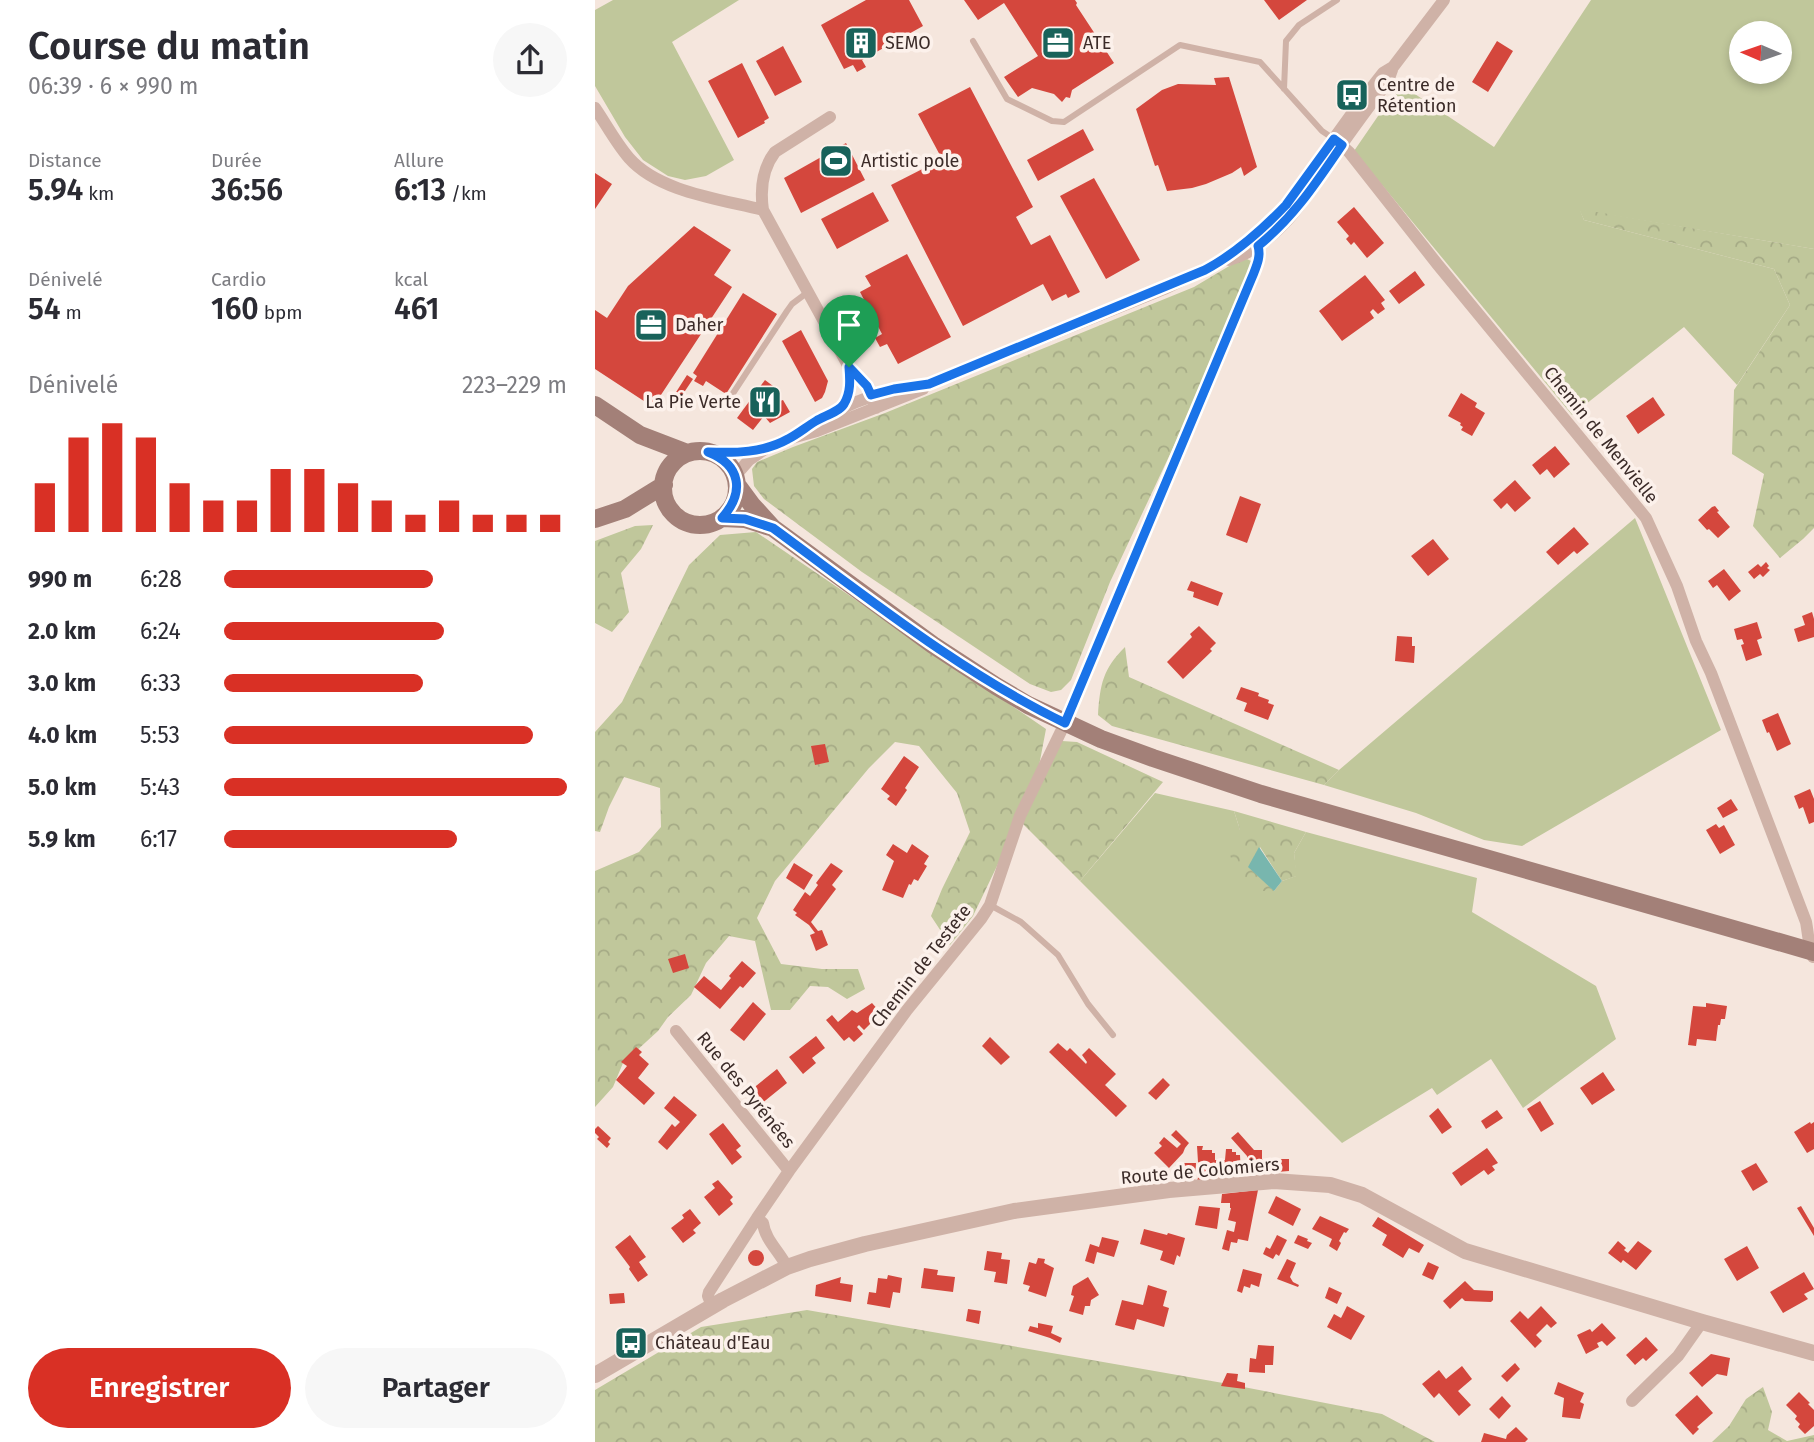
<!DOCTYPE html>
<html lang="fr">
<meta charset="utf-8">
<style>
:root{--surface:#fff;--page:#f7f7f7;--text:#2b2b33;--muted:#7c7c81;--accent:#d93025}
body{margin:0;font-family:"Fira Sans",sans-serif;background:var(--page);color:var(--text);height:100vh;display:flex;flex-direction:column;font-size:26px;white-space:nowrap}
*{box-sizing:border-box;margin:0}
p{font-size:23px;color:var(--muted)}
.icon{flex:none;width:38px;height:38px;fill:none;stroke:currentColor;stroke-width:2;stroke-linecap:round;stroke-linejoin:round}
.map{position:relative;flex:1;overflow:hidden}
.side{display:flex;flex-direction:column;background:var(--surface);width:595px}
.side>*{flex:none}
.needle{width:46px;rotate:272deg}
.buttons{position:absolute;left:1134px;top:21px;display:grid;gap:14px}
.buttons a{display:grid;place-items:center;width:63px;height:63px;border-radius:50%;background:var(--surface);box-shadow:0 4px 10px #0003;font-size:35px}
.pin{position:absolute;display:grid;place-items:center;width:60px;height:60px;color:#fff;margin:-72px -30px;border-radius:50% 50% 50% 0;rotate:-45deg;box-shadow:0 0 7px #0007}
.pin .icon{rotate:45deg}
.round{display:grid;place-items:center;flex:none;width:74px;height:74px;border-radius:37px;background:var(--page)}
.summary{display:flex;align-items:center;justify-content:space-between;height:119px;padding:0 28px}
h1{font-size:38px;font-weight:600;line-height:52px}
.figures{display:grid;grid-template-columns:repeat(3,1fr);gap:10px;height:119px;padding:7px 28px}
.figures div{display:grid;align-content:center}
.figures b{font-size:30px;font-weight:600}
.figures small{font-size:19px;font-weight:400}
.figures p{font-size:19px}
.chart{height:196px;padding:14px 28px}
.chart p{display:flex;justify-content:space-between}
.chart svg{width:100%;height:126px;margin-top:7px;stroke:var(--accent);stroke-width:6}
.cta{display:flex;gap:14px;margin-top:auto;padding:14px 28px}
.cta a{flex:1;height:80px;border-radius:42px;background:var(--accent);color:#fff;font-size:28px;font-weight:600;line-height:80px;text-align:center}
.cta a+a{background:var(--page);color:var(--text)}
ul{padding:0 28px;list-style:none;font-size:23px}
li{display:grid;grid-template-columns:112px 84px 1fr;align-items:center;height:52px}
li i{height:18px;border-radius:9px;background:var(--accent)}
main{display:flex;flex:1;min-height:0}
.map>svg:first-child{display:block}
.grass{fill:#c0c79b;fill-rule:evenodd}
.forest{fill:url(#forest-crowns)}
.water{fill:#78b6ae}
.building{fill:#d4473d}
.lines{fill:none;stroke-linecap:round;stroke-linejoin:round}
.service{stroke:#cfb2a7;stroke-width:6}
.minor{stroke:#cfb2a7;stroke-width:12}
.tertiary{stroke:#cfb2a7;stroke-width:16}
.secondary{stroke:#a38078;stroke-width:18}
.route-casing{stroke:#fff;stroke-width:14}
.route{stroke:#1a73e8;stroke-width:9}
.labels{text-anchor:middle;dominant-baseline:central;stroke-width:7;stroke-linejoin:round;paint-order:stroke}
.poi-label{font-size:18px;fill:#3b2b28;stroke:#fcf1eb;text-anchor:start}
.street-label{font-size:18px;fill:#3b2b28;stroke:#fcf1eb}
</style>
<main>
<section class="side">
<div class="summary"><div><h1>Course du matin</h1><p>06:39 · 6 × 990 m</p></div><a class="round"><svg class="icon" aria-label="share" viewBox="0 0 24 24"><path d="M12 15V3M7 8l5-5 5 5M5 13v7h14v-7"/></svg></a></div>
<div class="figures">
<div><p>Distance</p><b>5.94<small> km</small></b></div>
<div><p>Durée</p><b>36:56</b></div>
<div><p>Allure</p><b>6:13<small> /km</small></b></div>
</div>
<div class="figures">
<div><p>Dénivelé</p><b>54<small> m</small></b></div>
<div><p>Cardio</p><b>160<small> bpm</small></b></div>
<div><p>kcal</p><b>461</b></div>
</div>
<div class="chart"><p><span>Dénivelé</span>223–229 m</p>
<svg viewBox="0 0 160 44" preserveAspectRatio="none"><path d="M5 44V27M15 44V11M25 44V6M35 44V11M45 44V27M55 44V33M65 44V33M75 44V22M85 44V22M95 44V27M105 44V33M115 44V38M125 44V33M135 44V38M145 44V38M155 44V38"/></svg>
</div>
<ul>
<li><b>990 m</b>6:28<i style="width:61%"></i></li>
<li><b>2.0 km</b>6:24<i style="width:64%"></i></li>
<li><b>3.0 km</b>6:33<i style="width:58%"></i></li>
<li><b>4.0 km</b>5:53<i style="width:90%"></i></li>
<li><b>5.0 km</b>5:43<i style="width:100%"></i></li>
<li><b>5.9 km</b>6:17<i style="width:68%"></i></li>
</ul>
<div class="cta"><a>Enregistrer</a><a>Partager</a></div>
</section>
<div class="map">
<svg width="1219" height="1442" viewBox="0 0 1219 1442">
<defs>
<pattern id="forest-crowns" width="20" height="18" patternUnits="userSpaceOnUse" patternTransform="scale(1.75)"><rect width="20" height="18" fill="#c0c79b"/><path d="M2 6a3 3 0 1 1 6 0M12 15a3 3 0 1 1 6 0" fill="none" stroke="#a6ab86"/></pattern>
</defs>
<rect width="100%" height="100%" fill="#f5e6dd"/>
<path class="grass" d="M18 0H144L77 42 139 160 111 176 90 180 73 176 48 160 30 137 0 86V10Z
M996 0H1219V249L985 210 989 220 1179 269 1195 305 1142 385 1089 327 977 415 759 151 805 84 899 147ZM1146 33H1185V72H1146Z
M1040 518 1126 730 927 846 889 840 821 813 729 785 744 770Z
M560 793 639 811 645 830 679 891 687 881 701 876 699 853 711 832 882 878 877 912 1001 986 1021 1039 928 1108 896 1059 842 1095 837 1088 747 1143 485 881Z"/>
<path class="forest" d="M984 209 1219 249V528L1208 539 1185 558 1158 526 1169 474 1137 454 1139 390 1195 305 1179 269 989 220Z
M652 259 656 261 657 270 600 401 515 582 476 680 466 690 456 692 435 684 267 572 169 499 159 486 157 469 162 462 198 447 290 413 599 287 641 262Z
M58 525 46 549 26 573 34 612 17 632 0 623V541L40 526Z
M161 532 451 729 440 787 378 916 355 945 336 916 347 889 375 832 362 793 324 746 300 742 274 768 180 881 162 918 186 964 227 969H263L270 989 252 999 233 987 215 986 195 1010H176L160 941 134 936 111 963 96 995 73 1017 63 1031 28 1063 18 1087 0 1107V871L44 852 66 827 65 788 29 777 14 807 5 832 0 831V732L27 702 94 565 125 535Z
M530 647 534 677 744 770 729 785 517 726 503 715C505 684 508 669 530 647Z
M467 741 482 742 568 782 485 881 427 823Z
M639 811 711 832 699 853 702 876 687 881 665 847 653 867 679 891H655L641 876 634 851 645 830Z
M212 1310 628 1383 787 1414 840 1442H0V1390L106 1327Z
M1168 1387 1177 1412 1173 1430 1192 1441 1219 1435V1442H1117L1134 1426 1151 1399Z"/>
<path class="water" d="M664 847 687 881 679 891 653 867Z"/>
<path class="building" d="M271 0H314L328 26 267 60 271 67 262 72 258 65 249 69 226 25Z
M369 0H480L482 3 481 5 519 63 477 90 475 98 471 97 467 102 459 94 437 88 423 97 409 77 443 56 409 3 383 20Z
M669 0H712L684 20Z
M902 41 918 51 893 92 877 82Z
M188 46 207 82 180 96 161 61Z
M147 63 174 118 169 121 170 123 143 138 113 81Z
M634 77 662 167 649 176 646 167 637 173 611 184 597 188 572 191 563 165 560 166 541 109 567 90 583 84 621 85 619 78Z
M375 87 438 207 421 217 436 245 455 235 485 292 473 298 471 294 457 301 448 284 368 326 296 185 347 159 323 114Z
M488 129 499 150 443 181 432 160Z
M251 143 270 180 206 213 189 178Z
M0 173 17 184 0 209Z
M499 178 545 260 511 279 465 196Z
M278 192 294 221 242 249 226 219Z
M759 207 789 243 772 258 759 242 756 245 751 239 754 236 742 222Z
M99 226 136 250 119 275 137 287 58 407 0 369V310L12 318 33 286Z
M312 254 356 337 303 364 292 344 285 347 280 338 287 334 265 292 276 286 270 276Z
M820 271 830 285 804 304 794 291Z
M770 275 790 300 786 303 790 309 783 314 778 309 775 312 779 318 747 341 724 311Z
M148 293 182 314 131 394 111 381 108 386 99 381 102 376 98 373Z
M206 330 233 381 230 392 227 398 220 402 187 341Z
M92 375 98 379 82 403 76 400Z
M170 380 186 392 181 398 185 401 188 400 195 412 175 423 169 416 158 430 142 418Z
M866 393 882 403 880 407 890 413 877 436 866 430 868 427 865 425 866 423 853 416Z
M1058 397 1070 415 1043 434 1031 416Z
M960 446 975 464 959 478 952 469 945 475 937 465Z
M920 480 936 498 920 512 912 503 906 509 898 500Z
M645 496 666 504 652 543 631 535Z
M1120 506 1124 511 1122 512 1135 527 1123 538 1114 529 1112 530 1103 520 1117 507Z
M979 527 994 544 982 554 979 551 963 565 951 552Z
M838 539 854 559 833 576 816 556Z
M1171 562 1174 566 1172 568 1175 570 1168 577 1165 574 1159 579 1153 572 1163 564 1166 567Z
M1129 569 1146 591 1134 601 1122 585 1118 588 1113 581Z
M596 581 628 593 623 606 598 597 599 592 592 590Z
M1217 612 1219 619V637L1203 642 1199 629 1210 625 1207 616Z
M1162 622 1167 638 1162 640 1167 655 1151 661 1146 645 1149 644 1147 639 1142 640 1139 629Z
M604 626 621 643 615 649 617 651 588 679 572 662 597 637 595 634Z
M802 636 817 637V646H820L819 663 800 661Z
M646 687 664 693 663 696 674 700 673 703 679 705 673 720 649 711 652 703 641 699Z
M1183 713 1196 744 1182 751 1174 732 1172 733 1167 720Z
M230 744 234 762 220 765 216 746Z
M309 756 324 767 310 788 312 790 301 806 292 799 295 796 286 789Z
M1215 789 1219 799V822L1214 824 1208 807 1204 809 1199 796Z
M1136 799 1143 810 1128 818 1122 808Z
M1121 824 1124 828 1129 825 1140 845 1125 854 1111 830Z
M298 844 312 853 317 844 334 856 329 864 332 866 323 881 319 879 316 885 314 884 308 898 287 890 299 861 291 855Z
M199 863 218 875 209 890 191 878Z
M236 863 248 871 237 885 241 889 216 922 223 931 227 930 233 945 221 951 215 935 220 933 214 925 200 915 202 913 198 910 210 892 215 896 223 885 221 883Z
M90 954 94 968 78 973 73 959Z
M147 961 161 973 148 988 145 986 125 1009 99 987 109 976 126 990 136 978 134 976Z
M158 1002 171 1014 149 1041 135 1030Z
M277 1003 286 1013 269 1030 264 1025 262 1027 268 1034 259 1042 254 1037 249 1041 231 1020 237 1015 243 1022 257 1010 262 1013Z
M1111 1003 1132 1006 1130 1019H1126L1125 1025H1123L1121 1041 1102 1039 1101 1046 1093 1045 1098 1006 1111 1007Z
M221 1036 230 1048 217 1058 221 1063 208 1074 194 1057Z
M395 1037 415 1057 406 1065 387 1046Z
M463 1043 472 1051 475 1048 491 1064 492 1062 487 1055 494 1048 521 1074 510 1085 532 1106 521 1117 454 1052Z
M41 1047 47 1052 44 1055 54 1064 43 1078 60 1093 49 1105 21 1080 32 1066 26 1062Z
M182 1069 192 1083 166 1104 156 1090Z
M1008 1072 1020 1090 997 1105 985 1088Z
M568 1078 575 1085 561 1100 553 1093Z
M79 1096 102 1115 72 1150 63 1142 77 1124 80 1127 85 1122 69 1108Z
M945 1101 959 1124 946 1132 932 1109Z
M843 1108 857 1127 847 1134 834 1116Z
M902 1110 908 1118 891 1129 886 1121Z
M1215 1122 1216 1124 1219 1122V1149L1212 1153 1199 1132Z
M128 1123 146 1146 141 1150 147 1157 137 1165 114 1134Z
M3 1126 16 1138 13 1142 15 1144 12 1148 2 1139 4 1137 0 1133V1129Z
M581 1130 594 1143 590 1148 588 1153 574 1168 559 1153 567 1146 564 1143 569 1137 582 1148 586 1144 576 1135Z
M643 1132 659 1150H667V1159H694V1171L655 1174 652 1156 636 1138Z
M602 1146H608L607 1150H617V1153H620V1160H630L631 1149H637V1152H641V1155H645L646 1177 602 1181 607 1165 603 1162Z
M892 1148 903 1163 897 1166 900 1170 893 1175 889 1170 866 1186 857 1173Z
M586 1163H601L600 1182 585 1183Z
M1161 1163 1173 1182 1158 1191 1146 1171Z
M123 1180 138 1197 135 1200 138 1204 124 1216 109 1197 120 1188 117 1184Z
M663 1190 653 1241 643 1239 642 1243 636 1242 634 1251 627 1249 632 1230 639 1232 641 1222 633 1220 636 1208H635V1203H626L627 1194Z
M681 1196 706 1209 698 1226 673 1213Z
M604 1206 625 1208 622 1229 600 1225Z
M1206 1206 1219 1228V1236L1202 1208Z
M95 1209 106 1223 98 1230 101 1233 88 1243 76 1228 89 1218 87 1215Z
M725 1216 754 1229 751 1233 749 1232 744 1241 746 1243 742 1251 734 1246 737 1239 717 1229Z
M783 1217 829 1245 824 1253 814 1248 808 1258 787 1245 792 1235 777 1226Z
M549 1229 572 1235 573 1233 590 1238 585 1257 582 1255 579 1265 565 1260 568 1251 545 1244Z
M35 1235 51 1257 44 1262 53 1275 43 1282 34 1269 35 1267 20 1247Z
M682 1235 692 1240 684 1256 681 1254 678 1259 668 1254 671 1247 675 1249Z
M703 1235 713 1239 712 1241 717 1243 713 1249 699 1243Z
M507 1237 524 1241 519 1257 502 1252 499 1264 490 1261 495 1244 504 1247Z
M1023 1241 1031 1248 1029 1250 1033 1253 1043 1241 1057 1251 1041 1270 1028 1260 1026 1263 1013 1253Z
M1152 1246 1164 1268 1142 1281 1129 1259Z
M153 1258a8 8 0 1 1 16 0a8 8 0 1 1-16 0Z
M392 1251 407 1253 406 1259 415 1260 412 1284 399 1282 401 1272 389 1270Z
M443 1258 450 1259 449 1263 459 1268 451 1297 433 1291 435 1286 428 1284 434 1262 441 1264Z
M692 1259 701 1263 695 1277 698 1282 704 1285 703 1287 682 1279Z
M833 1262 844 1267 838 1280 827 1275Z
M329 1268 343 1270 342 1275 360 1277 358 1292 326 1288Z
M648 1269 667 1274 664 1287 656 1284 655 1288 649 1286 647 1293 642 1291Z
M1209 1272 1219 1289 1209 1294 1213 1299 1188 1313 1175 1292Z
M293 1275 307 1278 305 1293 298 1292 295 1308 272 1304 274 1292 281 1293 283 1278 292 1279Z
M246 1277 245 1283 258 1285 256 1302 220 1296 221 1285Z
M493 1277 504 1295 496 1300 495 1306H490L488 1315 474 1311 479 1296 476 1295 478 1286Z
M870 1281 879 1290 898 1291V1300L896 1302 870 1301 867 1298 855 1309 848 1301Z
M553 1285 572 1291 568 1306 574 1308 569 1327 542 1319 539 1330 520 1325 527 1300 548 1305Z
M734 1287 747 1293 742 1304 730 1298Z
M29 1293 30 1303 15 1304 14 1294Z
M752 1306 770 1316 756 1340 732 1327 739 1314 746 1318Z
M946 1306 962 1323 956 1328 952 1324 941 1335 947 1341 940 1348 915 1321 925 1311 933 1319Z
M373 1309 386 1311 384 1324 371 1321Z
M443 1323 458 1326 456 1333 467 1338 465 1343 455 1338 433 1331 435 1326 443 1328Z
M1007 1323 1021 1338 1012 1346 1007 1341 1002 1343 1004 1347 991 1354 982 1335 995 1329 997 1332Z
M1051 1337 1063 1350 1051 1361 1048 1358 1040 1365 1031 1355Z
M663 1345 679 1346 678 1365H670V1373L654 1372 655 1358 661 1359Z
M1116 1354 1135 1358 1132 1376 1122 1374 1107 1387 1094 1373Z
M920 1363 925 1369 912 1382 906 1376Z
M867 1366 877 1379 863 1391 876 1405 864 1416 844 1393 839 1398 827 1384 844 1370 851 1379Z
M632 1373 643 1374 642 1381 650 1383V1389L626 1386Z
M963 1382 989 1393 985 1402 989 1404 985 1419 967 1417 969 1398 959 1394Z
M1204 1392 1215 1403 1213 1404 1219 1410V1426L1210 1434 1203 1427 1205 1424 1200 1419 1202 1416 1191 1405Z
M1102 1395 1118 1413 1102 1427 1104 1429 1098 1435 1080 1415Z
M907 1396 916 1406 904 1419 894 1409Z
M921 1427 933 1439 930 1442H886L889 1433 911 1439 912 1435Z"/>
<g class="lines">
<path class="service" d="M378 41 412 99 457 121 469 122 585 45 665 62 727 131 739 139
M689 89 691 41 704 25 742 0
M131 404 192 311 197 304 213 292
M395 905 426 922 463 955 493 1004 518 1035"/>
<path class="minor" d="M0 108C11 124 21 143 34 158 64 192 125 199 168 210L254 367 272 386 281 408
M739 139 754 152 843 265 1051 518 1082 586 1101 641 1116 673 1211 922C1213 932 1214 950 1218 957
M168 210C165 189 167 169 180 152L235 117
M634 260C687 244 716 189 745 147 761 124 777 103 793 81L797 70
M246 408C255 395 255 382 254 367
M193 439C236 411 282 388 334 384L569 289 625 262 657 238 691 205 766 101 788 73 798 67 849 0
M113 452 135 453 166 449
M140 476 154 460 170 449 193 439 222 431 328 389
M81 1031 194 1171
M162 1218 194 1171 312 1010 386 919 395 905 425 816 470 723 658 275C662 265 666 256 663 246
M117 1306 113 1296 114 1292 162 1218 168 1223C170 1240 185 1252 192 1267
M1037 1401 1083 1356 1107 1322"/>
<path class="tertiary" d="M0 1375 128 1300 192 1267 215 1259 270 1244 419 1211 574 1190 679 1181 735 1185 767 1195 870 1251 1107 1322 1219 1353"/>
<path class="secondary" d="M0 405 45 435 92 453
M68 488a37 37 0 1 1 74 0a37 37 0 1 1-74 0Z
M143 486 157 505 178 528 338 645 401 686 433 705 506 739 558 758 666 794 1219 952
M127 518 150 519 175 527
M0 519 30 509 69 485"/>
</g>
<g class="lines">
<defs>
<path id="route" d="M739 139 747 145C721 183 699 217 663 246 666 256 662 265 658 275L470 723C365 672 272 597 178 528L150 519 127 518C150 492 146 465 113 452 140 453 168 453 193 439 203 434 211 427 221 421 229 416 244 412 249 404 256 392 255 380 254 367L272 386 276 395 299 389 334 384 610 270C640 254 667 230 691 205Z"/>
</defs>
<use href="#route" class="route-casing"/>
<use href="#route" class="route"/>
</g>
<defs>
<symbol id="building-square" viewBox="-11 -11 22 22"><rect x="-9" y="-9" width="18" height="18" rx="4" fill="#18625a" stroke="#fcf1eb"/><path d="M-4-6H4V6H1V3H-1V6H-4ZM-2.5-4.3h1.7v1.8h-1.7ZM.8-4.3h1.7v1.8H.8ZM-2.5-1h1.7V.8h-1.7ZM.8-1h1.7V.8H.8Z" fill="#fff"/></symbol>
<symbol id="office-square" viewBox="-11 -11 22 22"><rect x="-9" y="-9" width="18" height="18" rx="4" fill="#18625a" stroke="#fcf1eb"/><path d="M-6-3h4V-5.5h4V-3h4V5H-6ZM-1-4.5V-3h2v-1.5ZM-6 0V1H6V0Z" fill="#fff"/></symbol>
<symbol id="bus-square" viewBox="-11 -11 22 22"><rect x="-9" y="-9" width="18" height="18" rx="4" fill="#18625a" stroke="#fcf1eb"/><path d="M-5-6H5V4H4V6H2V4H-2V6H-4V4H-5ZM-3.5-4V0h7V-4ZM-3.5 1.2v1.5H-2V1.2ZM2 1.2v1.5H3.5V1.2Z" fill="#fff"/></symbol>
<symbol id="stadium-square" viewBox="-11 -11 22 22"><rect x="-9" y="-9" width="18" height="18" rx="4" fill="#18625a" stroke="#fcf1eb"/><path d="M0-5a6.5 5 0 1 0 0 10a6.5 5 0 1 0 0-10ZM-3.5-1.8h7v3.6h-7Z" fill="#fff"/></symbol>
<symbol id="restaurant-square" viewBox="-11 -11 22 22"><rect x="-9" y="-9" width="18" height="18" rx="4" fill="#18625a" stroke="#fcf1eb"/><path d="M-5-6h1v4h1v-4h1v4h1v-4h1v5L-1.5 .5V6h-2V.5L-5-1ZM5-6V6H3V1.5H1.5Q1.5-4 5-6Z" fill="#fff"/></symbol>
</defs>
<g fill-rule="evenodd">
<use href="#building-square" x="247" y="24" width="38" height="38"/>
<use href="#office-square" x="444" y="24" width="38" height="38"/>
<use href="#bus-square" x="738" y="76" width="38" height="38"/>
<use href="#stadium-square" x="222" y="142" width="38" height="38"/>
<use href="#office-square" x="37" y="306" width="38" height="38"/>
<use href="#restaurant-square" x="151" y="383" width="38" height="38"/>
<use href="#bus-square" x="17" y="1324" width="38" height="38"/>
</g>
<g class="labels">
<g class="poi-label">
<text x="290" y="43">SEMO</text>
<text x="488" y="43">ATE</text>
<text x="782" y="85">Centre de<tspan x="782" dy="21">Rétention</tspan></text>
<text x="266" y="161">Artistic pole</text>
<text x="80" y="325">Daher</text>
<text x="146" y="402" text-anchor="end">La Pie Verte</text>
<text x="60" y="1343">Château d'Eau</text>
</g>
<g class="street-label">
<text transform="translate(1006 435) rotate(51)">Chemin de Menvielle</text>
<text transform="translate(326 966) rotate(-52)">Chemin de Testete</text>
<text transform="translate(151 1090) rotate(51)">Rue des Pyrénées</text>
<text transform="translate(605 1171) rotate(-5)">Route de Colomiers</text>
</g>
</g>
</svg>
<div class="buttons">
<a><svg class="needle" viewBox="-14 -14 28 28"><path d="M0-13l5 13h-10z" fill="#e53935"/><path d="M0 13l5-13h-10z" fill="#7c7c81"/></svg></a>
</div>
<div class="pin" style="left:254px;top:367px;background:#1e9e55"><svg class="icon" aria-label="arrive" viewBox="0 0 24 24"><path d="M6 21V4h12l-3 4 3 4H6"/></svg></div>
</div>
</main>
